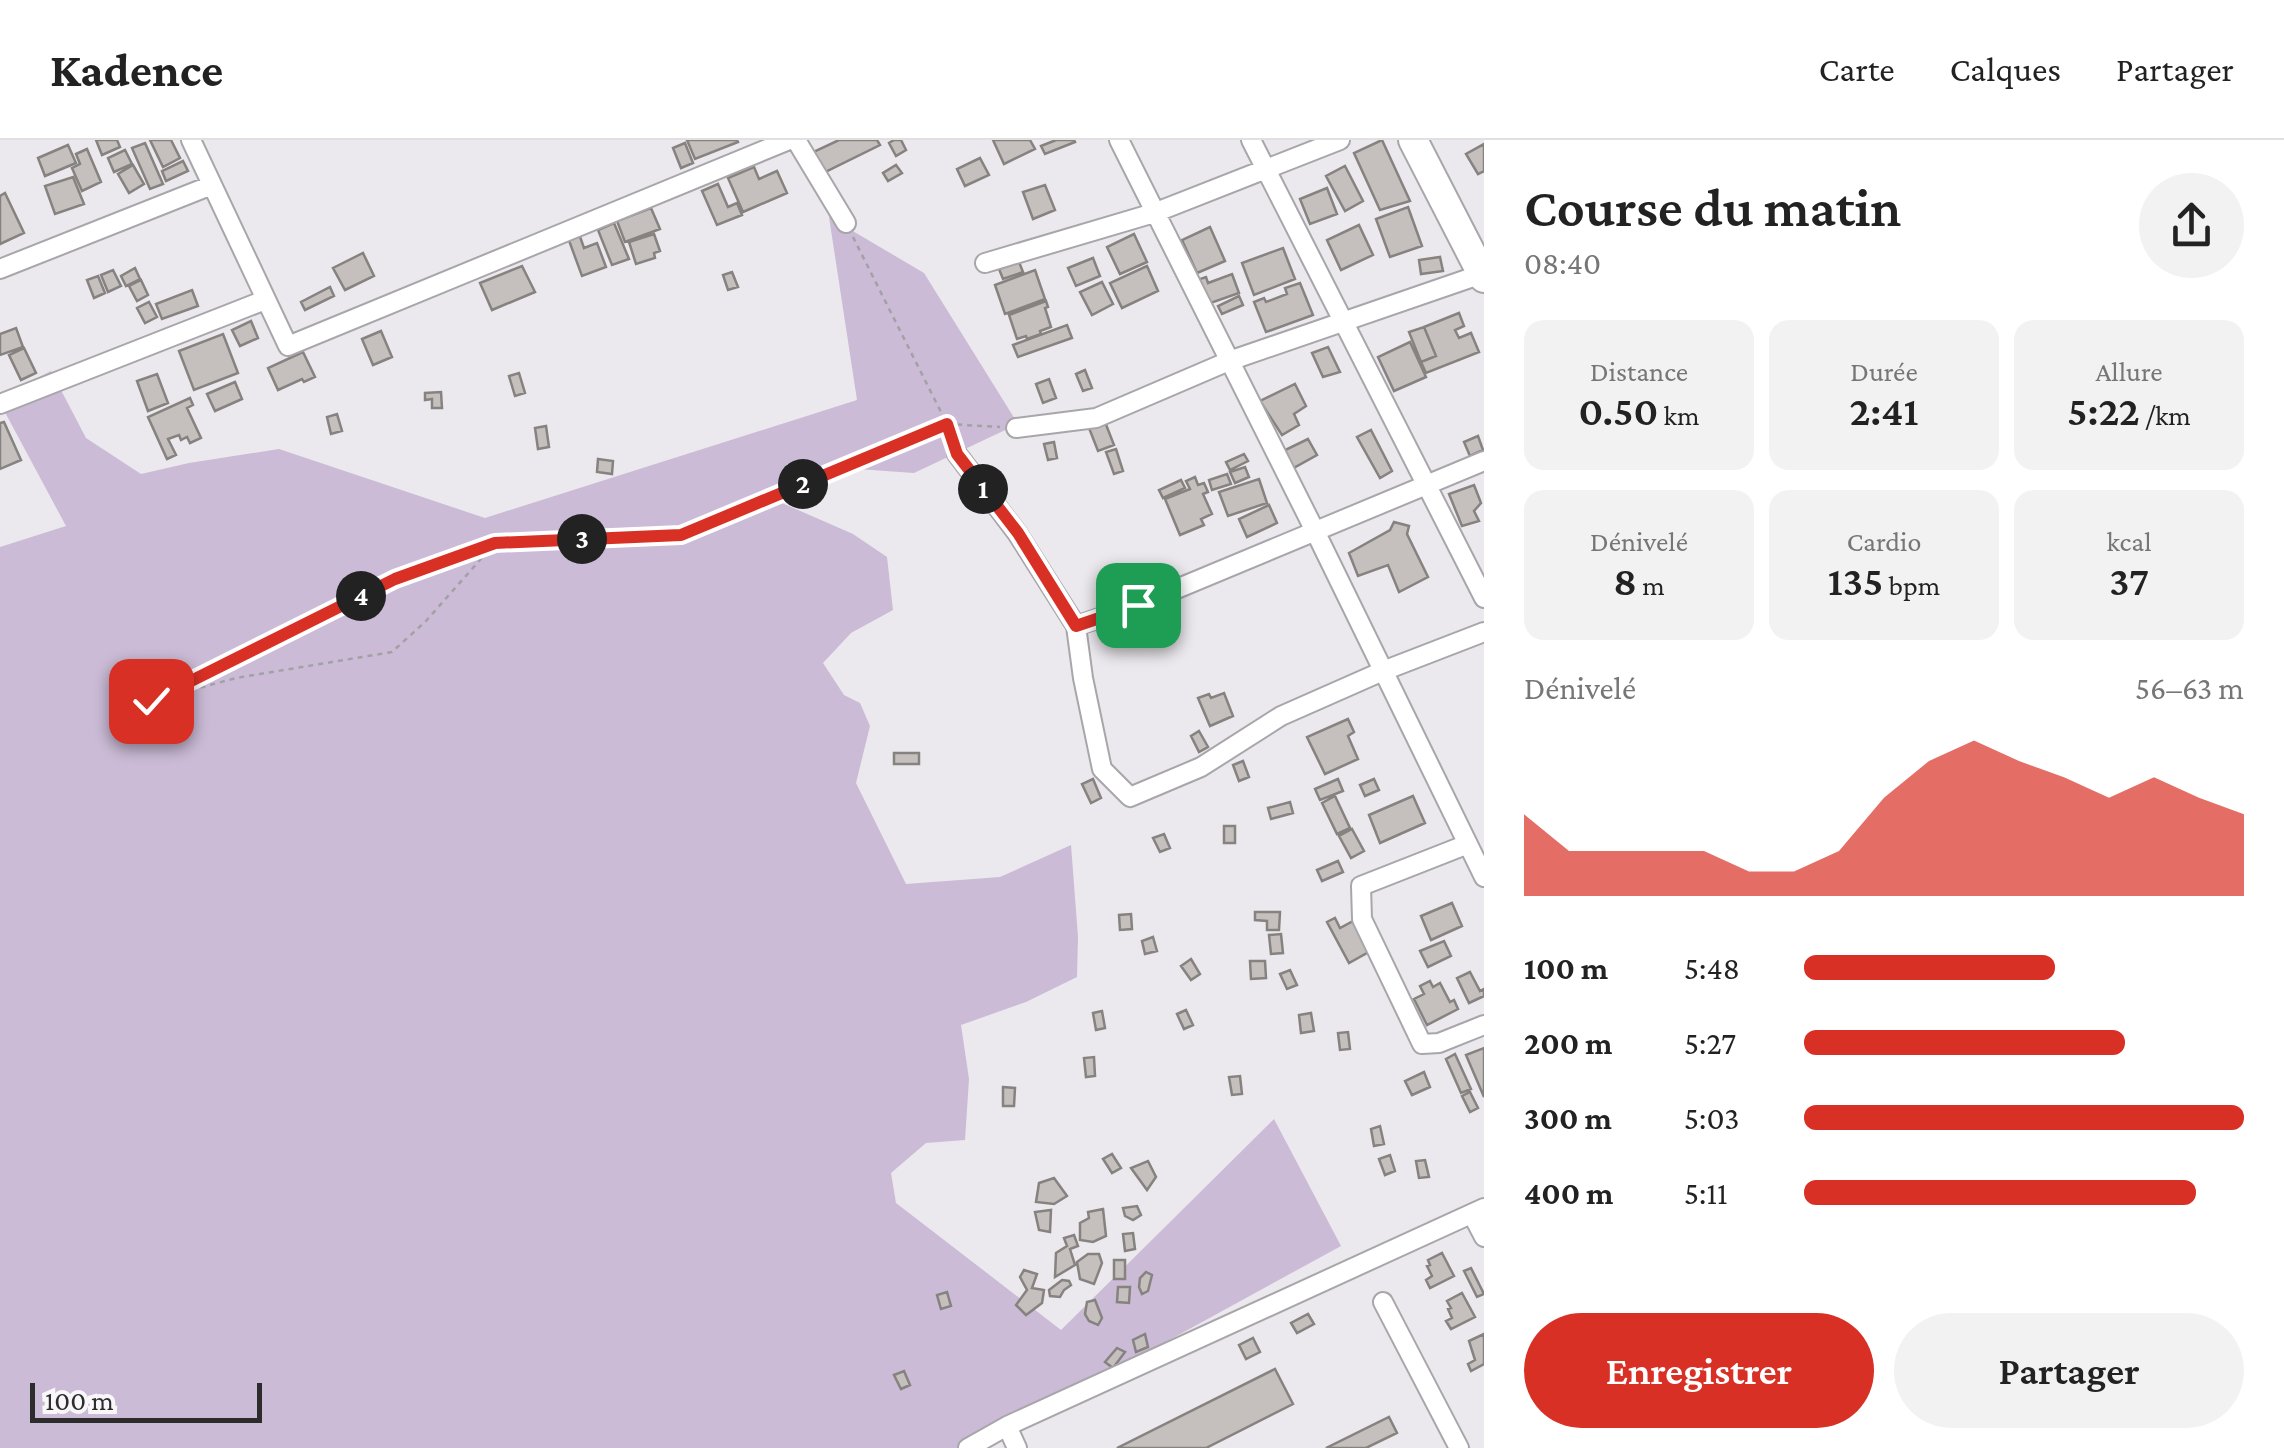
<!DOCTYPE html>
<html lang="fr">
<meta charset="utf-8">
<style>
:root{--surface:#fff;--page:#f2f2f2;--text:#222;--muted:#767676;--line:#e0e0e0;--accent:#d93025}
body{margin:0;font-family:"Crimson Pro",serif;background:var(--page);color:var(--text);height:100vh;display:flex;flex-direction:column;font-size:38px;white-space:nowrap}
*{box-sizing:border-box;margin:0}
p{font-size:32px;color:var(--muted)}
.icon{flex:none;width:55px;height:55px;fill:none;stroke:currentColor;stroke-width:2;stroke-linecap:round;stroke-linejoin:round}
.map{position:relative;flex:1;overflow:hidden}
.panel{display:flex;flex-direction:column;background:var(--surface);width:800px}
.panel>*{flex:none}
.scale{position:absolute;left:30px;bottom:25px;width:232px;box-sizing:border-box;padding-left:10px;border:5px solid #2c2c2d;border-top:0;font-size:28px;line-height:35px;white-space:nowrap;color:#2c2c2d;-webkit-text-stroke:8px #f9f6fa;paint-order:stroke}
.pin{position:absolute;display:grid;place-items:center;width:85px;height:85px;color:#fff;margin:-42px;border-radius:20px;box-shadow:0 5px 15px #0006}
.km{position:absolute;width:50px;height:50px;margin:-25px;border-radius:50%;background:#222;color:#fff;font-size:28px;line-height:50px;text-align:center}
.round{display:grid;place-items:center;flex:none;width:105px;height:105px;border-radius:52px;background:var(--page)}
.head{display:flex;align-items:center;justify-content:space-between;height:170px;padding:0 40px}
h1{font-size:55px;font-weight:600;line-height:75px}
.metrics{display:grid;grid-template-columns:repeat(3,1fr);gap:15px;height:170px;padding:10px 40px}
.metrics div{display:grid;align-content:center;border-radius:20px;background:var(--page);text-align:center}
.metrics b{font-size:42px;font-weight:600}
.metrics small{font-size:28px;font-weight:400}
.metrics p{font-size:28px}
.chart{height:280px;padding:20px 40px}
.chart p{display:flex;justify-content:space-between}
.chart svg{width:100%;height:180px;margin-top:10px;fill:var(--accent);opacity:.7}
.primary-button{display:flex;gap:20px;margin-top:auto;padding:20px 40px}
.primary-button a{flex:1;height:115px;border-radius:60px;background:var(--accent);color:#fff;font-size:40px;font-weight:600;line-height:115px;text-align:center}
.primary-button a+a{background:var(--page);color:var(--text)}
ul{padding:0 40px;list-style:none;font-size:32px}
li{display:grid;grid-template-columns:160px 120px 1fr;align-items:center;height:75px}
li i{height:25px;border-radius:12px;background:var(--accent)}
header{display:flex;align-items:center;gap:60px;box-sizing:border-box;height:140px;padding:0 50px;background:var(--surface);border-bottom:2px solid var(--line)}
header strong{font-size:48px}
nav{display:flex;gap:55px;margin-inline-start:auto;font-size:35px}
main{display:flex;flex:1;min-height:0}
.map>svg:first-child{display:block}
.grass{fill:#cbbbd6}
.building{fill:#c5c0be;stroke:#868280;stroke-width:2.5}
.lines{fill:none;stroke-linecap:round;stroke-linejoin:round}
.minor-casing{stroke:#a8a6aa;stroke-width:22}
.primary-casing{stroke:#a8a6aa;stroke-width:32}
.path{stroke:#a2a1a3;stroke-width:2.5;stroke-dasharray:5 5;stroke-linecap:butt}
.minor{stroke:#fff;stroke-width:18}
.primary{stroke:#fff;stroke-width:28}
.route-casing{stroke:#fff;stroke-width:20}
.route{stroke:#d93025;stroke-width:12}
</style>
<header>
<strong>Kadence</strong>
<nav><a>Carte</a><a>Calques</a><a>Partager</a></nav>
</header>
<main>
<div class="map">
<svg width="1484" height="1308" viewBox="0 0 1484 1308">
<rect width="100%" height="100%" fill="#ebe9ed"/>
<path class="grass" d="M829 77 924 133 1018 284 914 333 787 324 782 363 853 394 887 417 893 470 851 493 823 523 844 555 860 563 870 586 856 643 906 744 1000 737 1071 705 1078 797 1077 837 1026 862 961 885 969 939 965 1000 926 1003 891 1033 896 1063 1061 1190 1274 979 1341 1106 972 1308H0V407L66 386 0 263V257L51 231 86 298 141 334 189 323 279 309 485 378 857 260Z"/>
<path class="building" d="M96 0H117L120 7 102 15Z
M150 0H171L180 18 163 27Z
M687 0H737L738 2 695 19Z
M839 0H877L880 5 819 35 809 14Z
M894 0H901L906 10 896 16 889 3Z
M993 0H1030L1035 9 1004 24Z
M1056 0H1074L1075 2 1045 14 1041 6Z
M1382 0 1410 61 1380 70 1354 13Z
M145 3 163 44 150 49 132 8Z
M685 3 693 23 681 28 673 8Z
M1484 4V31L1478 34 1466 14Z
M68 5 76 23 45 36 38 18Z
M87 9 101 42 82 51 72 28 80 24 76 14Z
M125 10 132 24 114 32 108 18Z
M980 18 989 35 965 46 957 29Z
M183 21 188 31 166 41 162 31Z
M133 25 144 44 129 53 118 34Z
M896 25 902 33 888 41 883 33Z
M1345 26 1363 61 1345 71 1326 36Z
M754 27 759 39 777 31 787 53 743 72 728 38Z
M73 37 84 64 55 74 45 46Z
M718 44 728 67 737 63 742 75 717 85 702 51Z
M1045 45 1055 70 1033 79 1023 52Z
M1327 48 1337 74 1310 84 1300 59Z
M5 53 24 93 0 104V56Z
M1408 67 1422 106 1390 117 1376 79Z
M651 68 660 89 625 102 617 81Z
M614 83 629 119 612 125 598 90Z
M1359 85 1373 115 1341 130 1327 100Z
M1210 87 1225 121 1197 133 1182 100Z
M578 91 584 108 597 103 606 127 582 136 567 95Z
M654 94 660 111 654 113 655 118 636 124 629 102Z
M1134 94 1147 122 1120 134 1107 107Z
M1283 108 1295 139 1254 155 1242 123Z
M363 113 374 136 345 150 333 128Z
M1440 117 1443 131 1421 134 1419 120Z
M1093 118 1100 136 1076 146 1068 128Z
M1019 122 1023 132 1003 139 999 129Z
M522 126 535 152 492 170 480 143Z
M1147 126 1158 151 1122 168 1110 143Z
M135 128 140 139 126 146 121 136Z
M113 130 121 146 108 152 101 135Z
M1035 130 1045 159 1005 174 995 145Z
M732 132 738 147 728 150 723 135Z
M1232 134 1239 153 1205 165 1197 140 1206 137 1208 143Z
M98 136 105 153 94 158 87 140Z
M141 140 148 155 137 161 129 146Z
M1102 142 1113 164 1092 175 1080 152Z
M1300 143 1313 175 1266 192 1254 162 1264 158 1266 162 1287 154 1285 148Z
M330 147 334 156 305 170 301 162Z
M192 150 198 166 162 179 156 164Z
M1239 156 1243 165 1222 174 1218 166Z
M1046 161 1048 167 1045 168 1051 187 1040 191 1041 194 1027 199 1026 196 1017 199 1009 175Z
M149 162 157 177 145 183 137 168Z
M1459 173 1464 186 1455 190 1459 198 1471 193 1479 212 1426 233 1421 222 1436 216 1424 187Z
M251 181 258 198 240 206 232 190Z
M1067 185 1072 198 1018 217 1013 205Z
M1424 187 1436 216 1421 222 1409 192Z
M16 188 23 207 0 215V194Z
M381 191 392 217 373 225 362 199Z
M223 194 238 233 194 250 179 211Z
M1410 202 1426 237 1394 251 1378 217Z
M1328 207 1340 232 1323 237 1312 213Z
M24 208 36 233 21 240 9 215Z
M303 212 315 237 304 242 302 239 278 250 268 228Z
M1085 230 1092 248 1083 251 1076 234Z
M519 233 525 253 515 256 509 236Z
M157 234 168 263 148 271 137 241Z
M1049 239 1056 258 1043 263 1036 244Z
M235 242 242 259 215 271 207 254Z
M1295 244 1306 266 1294 274 1299 285 1282 295 1260 261Z
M441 252 442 268H432V259L425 260V253Z
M190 258 193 265 187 268 201 298 190 303 187 297 181 300 179 295 168 299 176 315 167 319 148 277Z
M337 274 342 291 331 294 327 277Z
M4 282 21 320 0 329V283Z
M1105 282 1114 305 1098 311 1089 288Z
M546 286 549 307 538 309 535 288Z
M1371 290 1392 331 1380 338 1357 297Z
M1478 296 1483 310 1470 316 1464 302Z
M1308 299 1317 315 1290 330 1281 312Z
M1054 302 1057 318 1048 320 1044 304Z
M1116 309 1123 331 1114 334 1106 312Z
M1244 314 1248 321 1230 330 1226 322Z
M598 319 613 321 612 334 597 332Z
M1245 327 1249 337 1235 343 1230 332Z
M1227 334 1231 344 1212 350 1209 340Z
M1195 337 1198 345 1204 343 1208 352 1203 354 1212 374 1201 379 1204 385 1180 395 1165 359 1190 349 1186 341Z
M1259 339 1267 363 1228 376 1219 352Z
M1181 340 1185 348 1163 358 1159 350Z
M1474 345 1481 363 1474 371 1479 381 1462 386 1449 354Z
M1269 365 1277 383 1247 397 1239 379Z
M1394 382 1409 386 1407 394 1428 437 1399 452 1388 425 1358 436 1349 413 1390 390Z
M1224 553 1233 576 1210 586 1198 558 1209 554 1211 558Z
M1348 579 1354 592 1348 596 1358 619 1325 634 1307 597Z
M1199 591 1208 607 1199 612 1191 596Z
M894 613H919V624H894Z
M1243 621 1249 637 1239 641 1233 625Z
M1093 639 1101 658 1091 663 1082 644Z
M1338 639 1343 651 1320 660 1315 649Z
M1374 639 1379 650 1365 656 1360 645Z
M1335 656 1350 688 1337 694 1322 663Z
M1413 656 1425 683 1380 703 1369 675Z
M1290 662 1293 673 1271 679 1268 668Z
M1224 686H1235V703H1224Z
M1352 689 1364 711 1351 718 1339 696Z
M1164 694 1170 708 1160 712 1153 698Z
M1338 721 1343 732 1322 741 1317 730Z
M1452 763 1462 786 1431 800 1421 776Z
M1255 772H1280L1279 790H1267V781L1255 780Z
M1131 774 1132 789 1120 790 1119 775Z
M1335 778 1340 788 1357 779 1374 809 1349 823 1327 782Z
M1281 794 1283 813 1271 814 1269 795Z
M1153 797 1157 811 1145 814 1142 801Z
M1444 801 1451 816 1428 827 1420 811Z
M1191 819 1200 834 1191 840 1181 826Z
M1250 821H1265L1266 838 1251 839Z
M1290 830 1297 845 1287 849 1280 834Z
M1470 832 1480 851 1484 849V856L1469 863 1457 838Z
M1430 841 1433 847 1440 843 1450 862 1454 860 1458 869 1427 885 1414 859 1424 854 1420 846Z
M1186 870 1193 885 1184 889 1177 874Z
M1102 871 1105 888 1096 890 1093 873Z
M1311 873 1314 891 1301 893 1299 875Z
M1348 892 1350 909 1340 910 1338 893Z
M1484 908V957L1466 915Z
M1455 914 1471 949 1461 953 1446 919Z
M1094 917 1095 936 1086 937 1084 918Z
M1424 932 1430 947 1412 955 1405 941Z
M1240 936 1242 954 1232 955 1229 937Z
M1003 947 1015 948 1014 966H1003Z
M1470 952 1478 968 1470 972 1462 956Z
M1380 986 1384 1004 1374 1006 1371 989Z
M1112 1014 1121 1028 1112 1033 1103 1019Z
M1390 1015 1395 1031 1385 1035 1379 1019Z
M1425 1020 1429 1037 1419 1038 1416 1021Z
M1148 1021 1156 1037 1147 1050 1131 1028Z
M1054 1038 1067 1056 1054 1064 1036 1062 1039 1043Z
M1137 1066 1141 1075 1133 1080 1125 1076 1123 1068Z
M1103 1069 1106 1096 1093 1102 1080 1100V1083L1089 1078 1088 1072Z
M1051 1070 1050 1092 1039 1090 1035 1072Z
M1133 1093 1135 1109 1125 1111 1123 1094Z
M1074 1095 1078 1106 1070 1109 1075 1125 1055 1137 1056 1113 1067 1106 1064 1098Z
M1442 1113 1454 1136 1430 1148 1426 1140 1432 1136 1427 1126 1430 1125 1428 1120Z
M1088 1114H1099L1102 1123 1094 1144 1080 1139 1077 1122Z
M1114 1120H1125V1139H1114Z
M1471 1128 1484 1154 1477 1157 1464 1131Z
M1024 1130 1037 1134 1032 1148 1044 1150 1042 1163 1026 1175 1016 1165 1027 1150 1020 1137Z
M1146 1132 1152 1135 1148 1151 1142 1154 1139 1147 1140 1138Z
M1062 1140 1069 1141 1071 1145 1064 1150 1060 1157 1050 1156 1049 1150Z
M1118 1147H1130L1129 1163 1117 1162Z
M947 1152 951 1166 941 1169 937 1155Z
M1462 1153 1475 1177 1451 1189 1446 1181 1452 1178 1448 1169 1451 1168 1447 1161Z
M1095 1160 1102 1178 1098 1185 1089 1181 1085 1174 1087 1162Z
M1308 1174 1314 1184 1297 1193 1291 1183Z
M1145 1194 1148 1207 1136 1212 1133 1200Z
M1484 1194V1224L1471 1231 1468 1224 1475 1220 1469 1201Z
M1253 1198 1260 1212 1246 1219 1239 1205Z
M1117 1208 1125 1212 1113 1228 1105 1222Z
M1275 1229 1293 1264 1206 1308H1117Z
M904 1231 910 1245 901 1249 894 1235Z
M1389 1277 1397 1293 1366 1308H1326Z"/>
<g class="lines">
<defs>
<path id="minor" d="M191 0 288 206 789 0
M796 0 846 83
M1119 0 1315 391 1484 737
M1251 0 1484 458
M985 123 1154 73 1340 0
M0 129 212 45
M0 264 265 160
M1016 288 1096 278 1229 221 1482 134
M957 314 1017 393 1076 486 1083 538 1102 629 1130 657 1201 627 1281 576 1383 531 1484 492
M1076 486 1138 465 1484 321
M1468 704 1361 746 1362 779 1422 904 1439 903 1484 885
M1472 1074 1484 1097
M1383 1162 1459 1308
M1007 1286 1017 1308
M968 1308 1007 1286 1484 1068"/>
<path id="primary" d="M1413 0 1484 138"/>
</defs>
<use href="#minor" class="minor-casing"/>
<use href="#primary" class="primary-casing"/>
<path class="path" d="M853 97 947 284 951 296
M495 403 426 481 392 512 236 538 151 561 395 439 495 403 681 395 947 284 1000 287"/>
<use href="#minor" class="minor"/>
<use href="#primary" class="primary"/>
</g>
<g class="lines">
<defs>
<path id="route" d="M151 561 395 439 495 403 681 395 947 284 957 314 1018 393 1076 486 1138 465"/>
</defs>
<use href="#route" class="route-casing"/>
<use href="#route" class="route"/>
</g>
</svg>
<div class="scale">100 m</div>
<div class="pin" style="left:1138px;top:465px;background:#1e9e55"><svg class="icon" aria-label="arrive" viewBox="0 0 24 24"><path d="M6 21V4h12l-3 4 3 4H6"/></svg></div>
<div class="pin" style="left:151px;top:561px;background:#d93025"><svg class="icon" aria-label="check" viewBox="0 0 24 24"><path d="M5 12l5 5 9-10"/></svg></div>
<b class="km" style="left:983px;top:349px">1</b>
<b class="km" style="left:803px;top:344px">2</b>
<b class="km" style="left:582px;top:399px">3</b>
<b class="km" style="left:361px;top:456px">4</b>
</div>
<section class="panel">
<div class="head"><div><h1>Course du matin</h1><p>08:40</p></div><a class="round"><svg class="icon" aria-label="share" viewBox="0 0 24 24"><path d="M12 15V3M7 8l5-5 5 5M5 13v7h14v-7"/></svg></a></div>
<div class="metrics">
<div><p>Distance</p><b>0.50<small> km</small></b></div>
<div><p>Durée</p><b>2:41</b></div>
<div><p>Allure</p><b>5:22<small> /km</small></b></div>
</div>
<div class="metrics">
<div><p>Dénivelé</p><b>8<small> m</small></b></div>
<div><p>Cardio</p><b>135<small> bpm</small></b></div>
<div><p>kcal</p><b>37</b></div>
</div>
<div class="chart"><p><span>Dénivelé</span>56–63 m</p>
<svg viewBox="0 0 160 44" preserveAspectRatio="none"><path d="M0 44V24L10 33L20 33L30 33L40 33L50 38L60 38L70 33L80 20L90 11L100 6L110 11L120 15L130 20L140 15L150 20L160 24V44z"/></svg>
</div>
<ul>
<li><b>100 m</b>5:48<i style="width:57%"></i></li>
<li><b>200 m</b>5:27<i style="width:73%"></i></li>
<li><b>300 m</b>5:03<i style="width:100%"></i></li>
<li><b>400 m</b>5:11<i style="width:89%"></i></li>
</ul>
<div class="primary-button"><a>Enregistrer</a><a>Partager</a></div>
</section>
</main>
